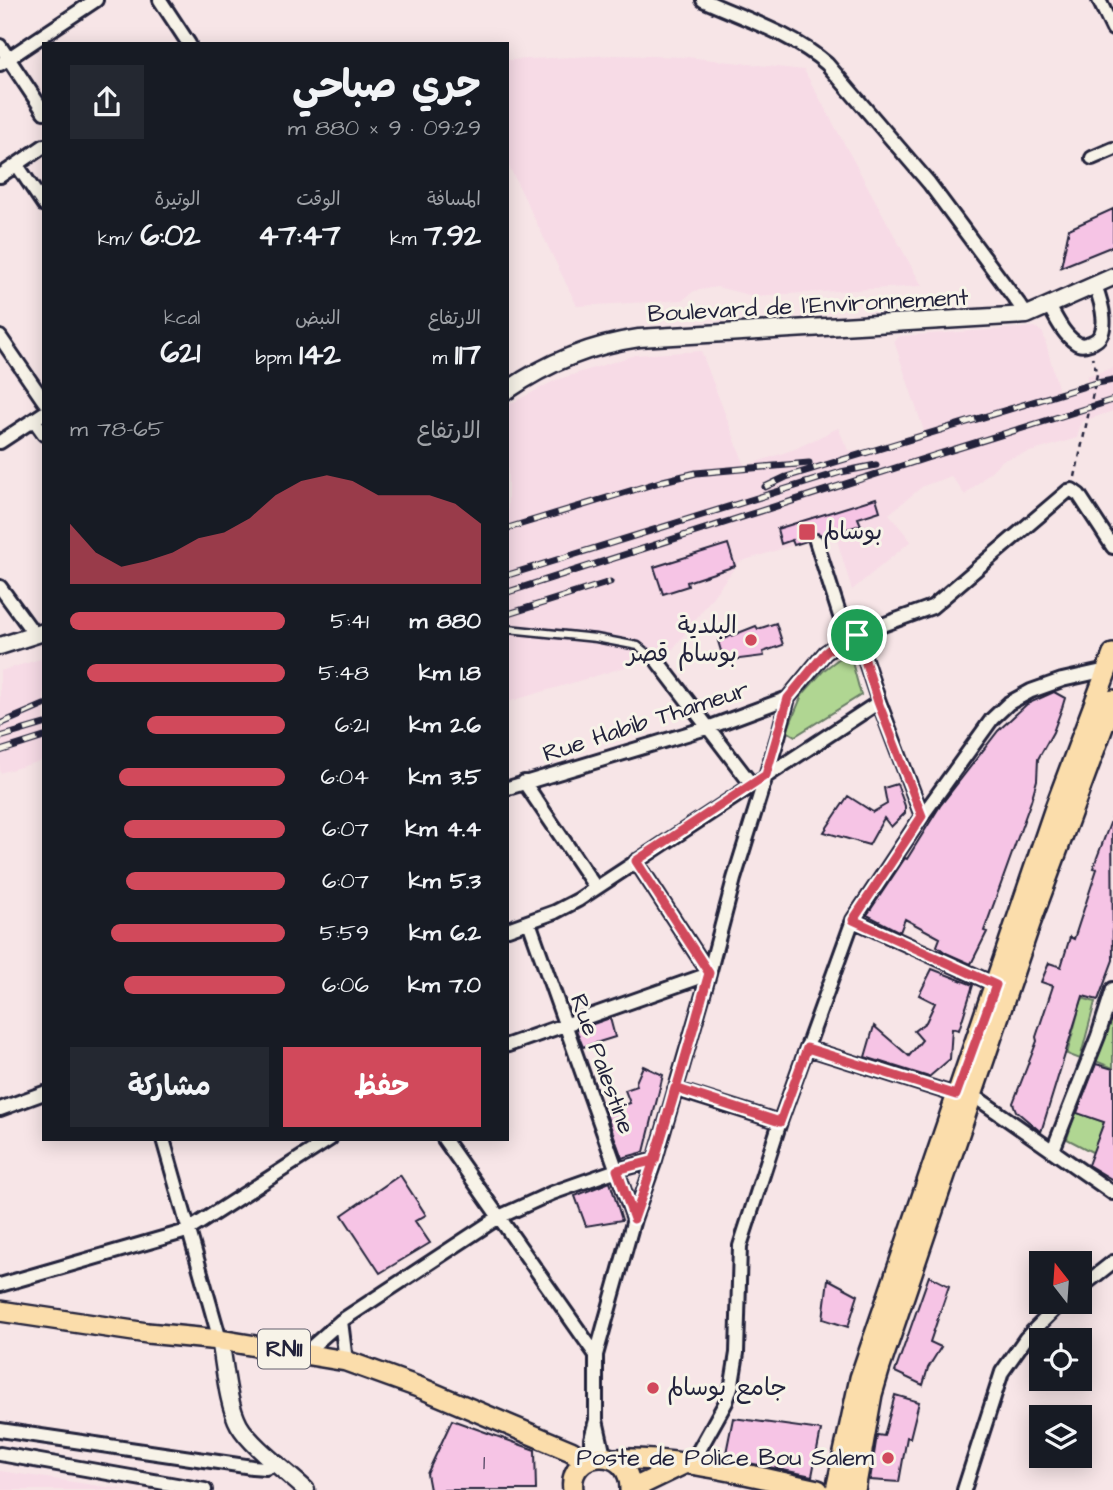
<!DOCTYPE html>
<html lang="ar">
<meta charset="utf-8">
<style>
:root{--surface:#171b24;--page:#242831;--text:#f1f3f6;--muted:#9ea1a6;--accent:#d1495b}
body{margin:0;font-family:"Architects Daughter","Playpen Sans Arabic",sans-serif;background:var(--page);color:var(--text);direction:rtl;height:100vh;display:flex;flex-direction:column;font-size:26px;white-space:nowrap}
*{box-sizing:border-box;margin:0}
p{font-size:23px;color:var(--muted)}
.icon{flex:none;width:38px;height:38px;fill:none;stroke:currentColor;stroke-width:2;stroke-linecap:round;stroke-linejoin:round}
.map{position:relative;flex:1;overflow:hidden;direction:ltr}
.panel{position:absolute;left:42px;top:42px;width:467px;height:1099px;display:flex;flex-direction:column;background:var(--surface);border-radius:0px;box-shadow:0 4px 18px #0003;direction:rtl}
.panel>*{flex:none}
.needle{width:46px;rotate:343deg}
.buttons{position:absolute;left:1029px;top:1251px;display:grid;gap:14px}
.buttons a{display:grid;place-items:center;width:63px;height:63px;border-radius:0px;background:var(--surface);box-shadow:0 4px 18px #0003;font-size:35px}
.pin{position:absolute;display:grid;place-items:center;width:60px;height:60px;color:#fff;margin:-30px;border:4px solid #fff;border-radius:50%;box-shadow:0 2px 7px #0007}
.round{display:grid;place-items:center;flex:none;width:74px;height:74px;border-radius:0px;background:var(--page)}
.summary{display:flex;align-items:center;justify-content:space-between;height:119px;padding:0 28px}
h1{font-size:38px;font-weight:700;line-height:52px}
.figures{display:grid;grid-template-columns:repeat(3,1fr);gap:10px;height:119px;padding:7px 28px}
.figures div{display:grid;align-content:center}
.figures b{font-size:30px;font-weight:700}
.figures small{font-size:19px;font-weight:400}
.figures p{font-size:19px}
.chart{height:196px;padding:14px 28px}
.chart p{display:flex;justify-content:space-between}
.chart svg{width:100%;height:126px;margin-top:7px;fill:var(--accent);opacity:.7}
.primary-button{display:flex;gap:14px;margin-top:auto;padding:14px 28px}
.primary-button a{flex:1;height:80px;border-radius:0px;background:var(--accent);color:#fff;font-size:28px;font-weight:700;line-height:80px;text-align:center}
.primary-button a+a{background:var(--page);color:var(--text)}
ul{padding:0 28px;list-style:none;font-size:23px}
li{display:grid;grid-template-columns:112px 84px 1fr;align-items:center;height:52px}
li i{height:18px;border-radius:9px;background:var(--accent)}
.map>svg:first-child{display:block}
.built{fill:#f7dbe6}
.green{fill:#b0d692;stroke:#697c66;stroke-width:2}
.building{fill:#f6c4e5;stroke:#22223b;stroke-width:2}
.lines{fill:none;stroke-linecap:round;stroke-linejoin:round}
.service-casing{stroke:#22223b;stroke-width:11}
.minor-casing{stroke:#22223b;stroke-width:18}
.tertiary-casing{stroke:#22223b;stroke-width:21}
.primary-casing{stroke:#22223b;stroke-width:24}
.path{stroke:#22223b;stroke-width:2.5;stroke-dasharray:5 5;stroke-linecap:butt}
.service{stroke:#f7f3e8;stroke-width:6}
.minor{stroke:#f7f3e8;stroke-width:12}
.tertiary{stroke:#f7f3e8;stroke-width:16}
.primary{stroke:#fbddab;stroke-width:19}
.rail-casing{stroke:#22223b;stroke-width:7}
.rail{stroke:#f7f3e8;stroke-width:4.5;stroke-dasharray:13;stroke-linecap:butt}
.route-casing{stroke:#fff;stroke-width:14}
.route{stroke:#d1495b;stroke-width:9}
.poi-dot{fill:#d1495b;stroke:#f7f3e8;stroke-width:2.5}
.labels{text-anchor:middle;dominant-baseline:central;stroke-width:6;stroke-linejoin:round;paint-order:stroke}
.number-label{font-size:21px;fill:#574a66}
.shield{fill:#f7f3e8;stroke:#62616f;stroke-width:2}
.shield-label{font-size:23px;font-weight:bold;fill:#22223b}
.street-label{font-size:24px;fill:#22223b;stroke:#f7f3e8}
.poi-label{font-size:24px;fill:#22223b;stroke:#f7f3e8;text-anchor:start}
</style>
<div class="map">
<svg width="1113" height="1490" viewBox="0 0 1113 1490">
<rect width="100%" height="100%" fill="#f7e5e7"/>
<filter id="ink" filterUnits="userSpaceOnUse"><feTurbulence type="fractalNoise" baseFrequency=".0143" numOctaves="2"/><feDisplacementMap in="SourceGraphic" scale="14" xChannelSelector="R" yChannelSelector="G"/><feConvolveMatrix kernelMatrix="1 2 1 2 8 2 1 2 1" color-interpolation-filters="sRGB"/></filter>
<g filter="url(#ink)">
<path class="built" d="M615 55 687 57 804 70 922 286 753 296 717 287 694 291 683 300 577 306 508 164V60Z
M1035 327 1043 333 1059 391 1087 382V376L1113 368V411L1081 422 1077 438 1003 460 965 495 951 476 923 486 889 514 911 541 852 590 833 527 823 536 739 562 673 649 641 658 642 662 508 702V407L510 404 556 380 635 355 701 351 745 466 795 449 838 428 848 450 859 452 924 431 894 341 900 336Z
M44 658V760L0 773V671Z
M0 1471 127 1490H0Z"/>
<path class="green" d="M849 651 861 695 795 736 787 731 802 695 824 670Z
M1082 998 1095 1002 1080 1059 1067 1054Z
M1109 1015 1113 1016V1068L1093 1060Z
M1075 1112 1104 1122 1094 1153 1067 1139Z"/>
<path class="building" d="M1113 209V246L1061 267 1069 229Z
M876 498 880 511 858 518 861 525 823 536 814 533 809 536 807 541 794 545 792 540 781 544 777 529Z
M728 544 735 566 687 582 688 586 663 594 654 567Z
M776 623 783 645 763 652 764 656 724 661 718 641 756 626 758 629Z
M1054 692 1065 698 1062 708 1053 732 1038 759 1037 780 1031 801 984 931 987 932 971 964 946 953 937 946 940 938 905 919 900 932 867 915 905 858 907 859 940 806 998 731 1027 704Z
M897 784 905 806V813L891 827 884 818 869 845 824 832 848 796 873 812 887 804 884 788Z
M1112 818 1113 960 1098 1000 1083 996 1041 1132 1016 1111 1013 1103 1037 1041 1036 1037 1053 986 1041 982 1049 963 1061 967 1070 937 1074 939 1097 869 1093 868Z
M932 969 973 985 959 1030 952 1028 950 1059 929 1077 865 1057 874 1026 909 1056 922 1040 914 1031 926 1022 935 1003 919 995Z
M610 1018 615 1037 583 1047 576 1030Z
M1096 1064 1113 1069V1180L1088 1165 1104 1122 1077 1113Z
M643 1066 663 1075 644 1152 622 1158 605 1111 630 1103 625 1090 637 1086 636 1082Z
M400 1175 426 1215 415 1221 430 1243 380 1273 342 1215Z
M610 1182 622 1220 586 1226 575 1196Z
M929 1276 949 1286 930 1342 941 1347 928 1368 923 1385 895 1372Z
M828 1279 858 1295 848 1327 823 1319Z
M895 1395 919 1402 910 1438 907 1437 899 1482 870 1480 877 1435 884 1436Z
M733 1418 821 1430 812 1476 725 1458Z
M452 1420 535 1450 536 1490H430L427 1474Z"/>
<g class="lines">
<defs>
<path id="service" d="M508 629 596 638 638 646 658 662"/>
<path id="minor" d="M160 0 189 44
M703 0C745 19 793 34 827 64L929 183 1027 315
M1099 0 1113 29
M0 46 44 112
M0 64 96 0
M1092 158 1113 149
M17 165 44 205
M0 176 44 146
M1049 306C1056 318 1063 334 1075 342 1080 346 1084 345 1090 343 1113 337 1101 301 1095 285
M0 337 44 401
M34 420 44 434
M0 442 44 413
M816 541 847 638
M0 587 35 635
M857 635 879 702 922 816
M658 662 752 785
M524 782 596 888
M508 788 710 727 788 698 825 653 847 638 932 607 1068 491 1072 490 1079 495 1113 547
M636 861 709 973
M853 920 996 985
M529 922 634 1219
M508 929 555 912 578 900 879 702
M508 1045 709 974
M807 1048 956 1095 980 1100 1113 1193
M675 1089 780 1122
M0 1109 44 1093
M163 1139 220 1340
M444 1139 596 1355
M1053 1150 1098 1036 1113 989
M0 1285 187 1231 330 1139
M1080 1288 1113 1262
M341 1321 346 1361
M306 1352 341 1321 499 1217 552 1193 617 1170 655 1160
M596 1420 604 1456
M0 1430 252 1467 266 1468 278 1463
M0 1454 205 1490
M591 1458V1439L596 1420V1355L634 1219 655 1160 709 974 734 879 778 737 788 698
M696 1464 698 1452 726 1402 732 1384 737 1353 740 1246 780 1122 853 920 922 816 992 719 1009 703 1031 691 1062 680 1111 669
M964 1490 1002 1372 1026 1338 1062 1302"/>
<path id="tertiary" d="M508 390C547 363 591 345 639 338L1027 315 1113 277
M0 646 44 632
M220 1340C225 1365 227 1403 239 1425 251 1446 287 1472 306 1490"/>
<path id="primary" d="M0 1311 147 1333 220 1340 346 1361 421 1388 571 1451 586 1461
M614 1459C684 1457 751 1476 818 1490
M573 1490C567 1449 631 1443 630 1490
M630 1490 686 1463
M836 1490 860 1378 1055 808 1113 654
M855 1490 872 1394 880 1367 1030 924 1113 700"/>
</defs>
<use href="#service" class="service-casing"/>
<use href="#minor" class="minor-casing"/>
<use href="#tertiary" class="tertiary-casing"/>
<use href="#primary" class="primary-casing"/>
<path class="path" d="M1075 477 1097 374 1092 357"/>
<use href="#service" class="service"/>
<use href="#minor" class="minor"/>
<use href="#tertiary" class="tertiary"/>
<use href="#primary" class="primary"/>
<defs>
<path id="rail" d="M765 487 786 477 1092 384 1113 380
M508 528 663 481 696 473 809 463
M508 575 841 472 876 465
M508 592 939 454 1113 400
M508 614 610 582
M0 724 44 705
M0 737 44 724
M0 751 44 737"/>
</defs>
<use href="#rail" class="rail-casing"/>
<use href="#rail" class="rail"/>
</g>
</g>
<g class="lines" filter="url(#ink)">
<defs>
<path id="route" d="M857 635 835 645 825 653 788 698 766 775 636 861 709 973C686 1055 663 1138 634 1219L617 1170 655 1160 675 1088 780 1122 807 1048 956 1095 996 985 853 920 922 816 878 702 857 635"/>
</defs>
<use href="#route" class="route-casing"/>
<use href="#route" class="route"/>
</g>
<g class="poi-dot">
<rect x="798" y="523" width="18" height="18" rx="3.5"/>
<circle cx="751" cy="640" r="7"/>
<circle cx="653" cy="1388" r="7"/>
<circle cx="888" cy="1458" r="7"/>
</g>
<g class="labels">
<g class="number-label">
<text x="484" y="1462">1</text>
</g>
<rect class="shield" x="258" y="1329.5" width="52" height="39" rx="5"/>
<g class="shield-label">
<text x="284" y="1349">RN11</text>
</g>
<g class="street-label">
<text transform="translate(808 306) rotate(-3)">Boulevard de l'Environnement</text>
<text transform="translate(646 722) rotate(-18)">Rue Habib Thameur</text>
<text transform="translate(602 1064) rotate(70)">Rue Palestine</text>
</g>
<g class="poi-label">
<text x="823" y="532">بوسالم</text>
<text x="737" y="626" text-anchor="end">البلدية<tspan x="737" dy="28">بوسالم قصر</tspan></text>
<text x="667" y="1388">جامع بوسالم</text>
<text x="874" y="1458" text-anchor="end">Poste de Police Bou Salem</text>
</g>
</g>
</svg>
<div class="buttons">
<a><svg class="needle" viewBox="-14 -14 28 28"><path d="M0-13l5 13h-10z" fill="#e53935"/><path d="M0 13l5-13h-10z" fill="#9ea1a6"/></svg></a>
<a><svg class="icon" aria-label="locate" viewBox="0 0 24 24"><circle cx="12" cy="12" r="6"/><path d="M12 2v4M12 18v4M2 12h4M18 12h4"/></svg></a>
<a><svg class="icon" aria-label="layers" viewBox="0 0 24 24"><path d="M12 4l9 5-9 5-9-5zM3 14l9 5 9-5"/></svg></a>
</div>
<div class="pin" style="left:857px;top:635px;background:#1e9e55"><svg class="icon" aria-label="arrive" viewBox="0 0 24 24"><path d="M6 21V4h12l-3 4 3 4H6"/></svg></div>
<section class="panel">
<div class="summary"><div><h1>جري صباحي</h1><p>09:29 · 9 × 880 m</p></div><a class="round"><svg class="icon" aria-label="share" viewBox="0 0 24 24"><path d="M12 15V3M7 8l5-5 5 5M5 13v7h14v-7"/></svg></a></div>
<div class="figures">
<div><p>المسافة</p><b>7.92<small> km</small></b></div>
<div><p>الوقت</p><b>47:47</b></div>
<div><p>الوتيرة</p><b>6:02<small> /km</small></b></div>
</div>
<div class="figures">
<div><p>الارتفاع</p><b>117<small> m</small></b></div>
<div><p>النبض</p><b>142<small> bpm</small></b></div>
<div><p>kcal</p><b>621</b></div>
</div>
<div class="chart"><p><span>الارتفاع</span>65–78 m</p>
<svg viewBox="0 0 160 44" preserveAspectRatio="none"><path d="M0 44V23L10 33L20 38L30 36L40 33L50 28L60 26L70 21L80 13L90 8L100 6L110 8L120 13L130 13L140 13L150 16L160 23V44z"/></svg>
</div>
<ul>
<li><b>880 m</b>5:41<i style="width:100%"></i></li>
<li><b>1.8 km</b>5:48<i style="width:92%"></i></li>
<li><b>2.6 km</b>6:21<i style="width:64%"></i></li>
<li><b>3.5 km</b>6:04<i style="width:77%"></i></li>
<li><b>4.4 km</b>6:07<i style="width:75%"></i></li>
<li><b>5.3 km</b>6:07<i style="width:74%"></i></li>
<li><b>6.2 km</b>5:59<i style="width:81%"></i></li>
<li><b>7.0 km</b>6:06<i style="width:75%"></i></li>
</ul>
<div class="primary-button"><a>حفظ</a><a>مشاركة</a></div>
</section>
</div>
